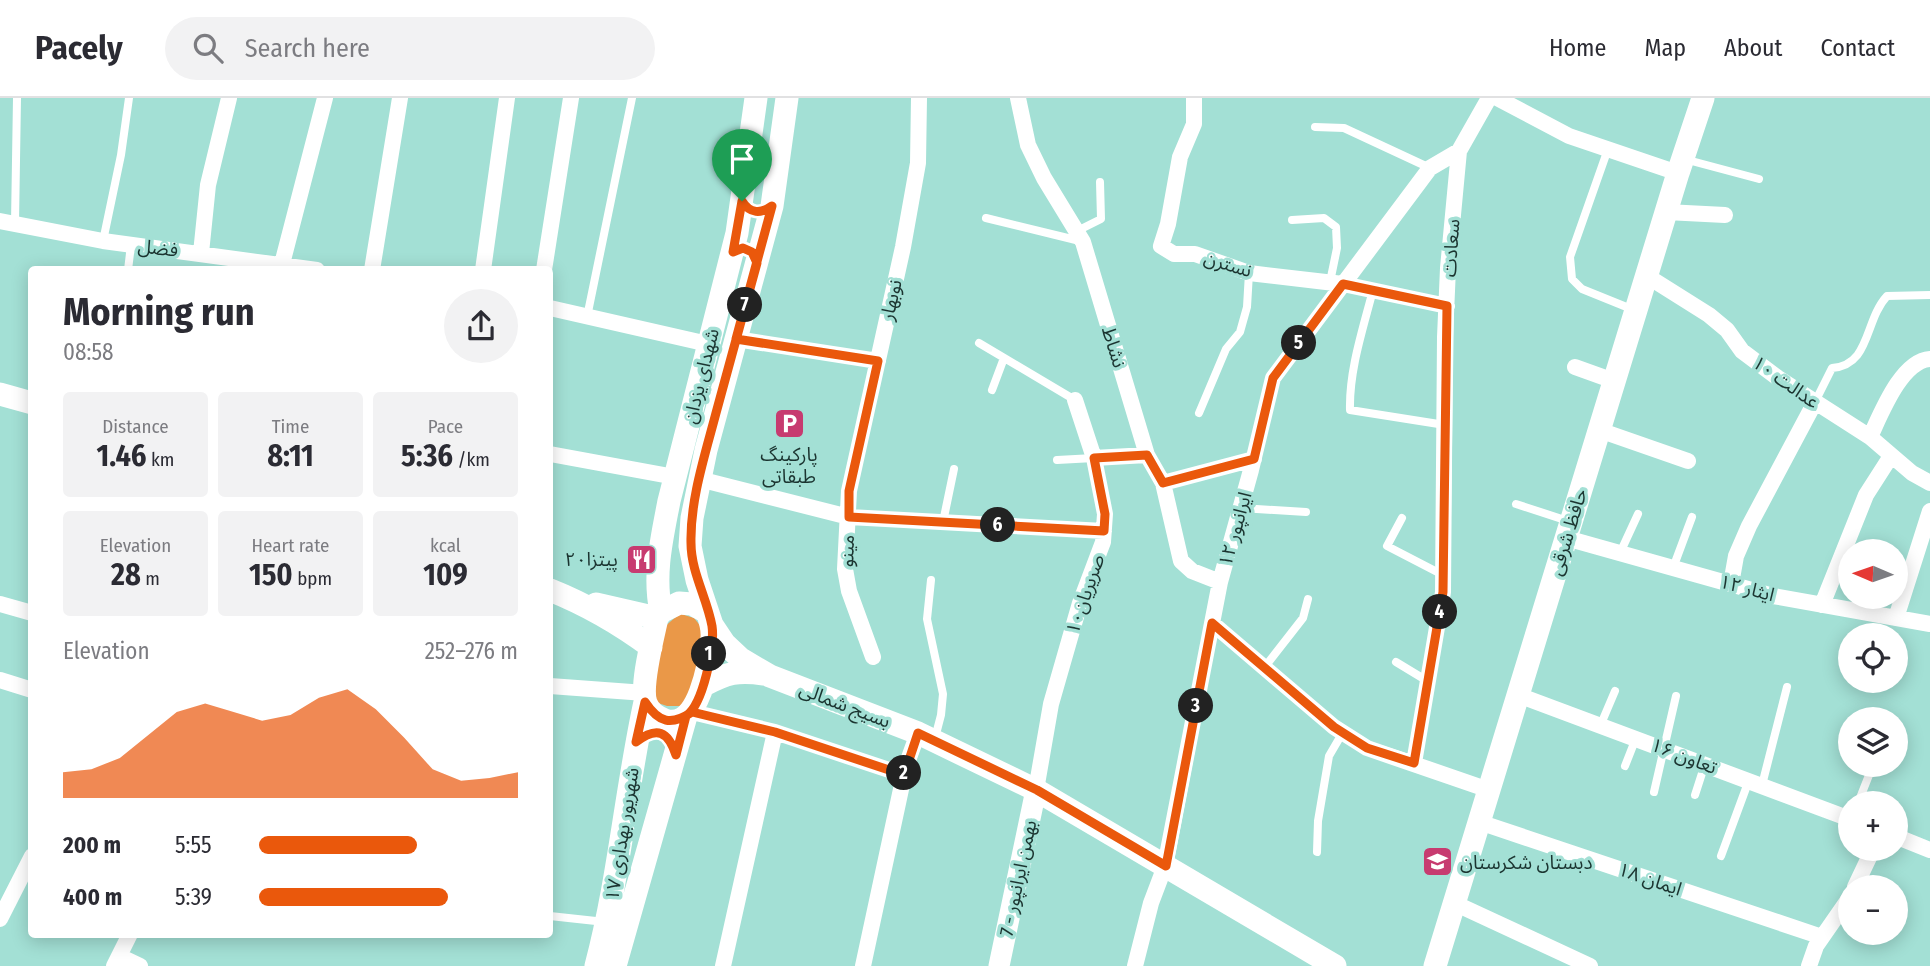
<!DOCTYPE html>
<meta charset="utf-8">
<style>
:root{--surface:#fff;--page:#f2f2f3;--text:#2b2b33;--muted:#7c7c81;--line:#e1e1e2;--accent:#ea580c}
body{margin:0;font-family:"Fira Sans Condensed","Noto Sans Arabic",sans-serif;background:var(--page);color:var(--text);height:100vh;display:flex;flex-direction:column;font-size:26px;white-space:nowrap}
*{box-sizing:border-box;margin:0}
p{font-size:23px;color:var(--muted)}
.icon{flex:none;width:38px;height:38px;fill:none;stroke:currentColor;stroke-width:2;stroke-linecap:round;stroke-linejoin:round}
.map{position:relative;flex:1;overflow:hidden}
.details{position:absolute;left:28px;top:168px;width:525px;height:672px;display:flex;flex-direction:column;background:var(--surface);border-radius:7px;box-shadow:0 4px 18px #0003}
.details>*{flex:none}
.needle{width:46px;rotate:272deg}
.tools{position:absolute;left:1838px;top:441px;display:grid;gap:14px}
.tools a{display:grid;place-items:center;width:70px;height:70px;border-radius:50%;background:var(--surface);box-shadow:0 4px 18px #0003;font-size:35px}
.pin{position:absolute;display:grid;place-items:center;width:60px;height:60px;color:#fff;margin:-72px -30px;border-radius:50% 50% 50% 0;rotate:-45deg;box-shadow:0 0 7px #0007}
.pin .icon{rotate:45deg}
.km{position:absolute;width:35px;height:35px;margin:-18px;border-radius:50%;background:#222;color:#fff;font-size:19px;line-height:35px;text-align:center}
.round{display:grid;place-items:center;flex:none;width:74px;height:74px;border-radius:37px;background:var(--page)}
.headline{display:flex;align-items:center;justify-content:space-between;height:119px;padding:0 35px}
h1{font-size:38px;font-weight:700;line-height:52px}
.metrics{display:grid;grid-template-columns:repeat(3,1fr);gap:10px;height:119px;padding:7px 35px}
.metrics div{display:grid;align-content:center;border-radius:7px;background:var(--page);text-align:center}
.metrics b{font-size:30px;font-weight:700}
.metrics small{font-size:19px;font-weight:400}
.metrics p{font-size:19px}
.chart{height:196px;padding:14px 35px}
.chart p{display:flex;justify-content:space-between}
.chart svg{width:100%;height:126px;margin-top:7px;fill:var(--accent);opacity:.7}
ul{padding:0 35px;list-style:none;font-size:23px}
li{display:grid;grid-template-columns:112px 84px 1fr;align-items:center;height:52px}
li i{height:18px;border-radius:9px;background:var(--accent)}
header{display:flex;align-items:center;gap:42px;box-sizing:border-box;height:98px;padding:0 35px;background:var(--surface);border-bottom:2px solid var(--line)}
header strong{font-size:33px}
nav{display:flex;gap:38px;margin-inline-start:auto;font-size:24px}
.search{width:490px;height:63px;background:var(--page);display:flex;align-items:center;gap:18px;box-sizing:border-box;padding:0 24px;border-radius:38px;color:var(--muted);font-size:26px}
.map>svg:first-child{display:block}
.green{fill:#ea9848}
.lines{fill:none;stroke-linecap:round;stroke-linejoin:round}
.service{stroke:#fff;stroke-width:8}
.minor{stroke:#fff;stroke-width:16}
.tertiary{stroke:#fff;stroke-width:21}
.secondary{stroke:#fff;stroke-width:23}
.route-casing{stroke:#fff;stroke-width:14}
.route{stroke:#ea580c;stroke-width:9}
.labels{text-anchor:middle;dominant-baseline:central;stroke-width:7;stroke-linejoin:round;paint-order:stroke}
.street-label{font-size:19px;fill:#1b3430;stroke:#a3e0d5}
.poi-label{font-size:19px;fill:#1b3430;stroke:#a3e0d5}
</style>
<header>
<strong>Pacely</strong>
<div class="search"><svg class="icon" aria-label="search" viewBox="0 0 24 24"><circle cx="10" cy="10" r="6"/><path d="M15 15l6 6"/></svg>Search here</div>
<nav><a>Home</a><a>Map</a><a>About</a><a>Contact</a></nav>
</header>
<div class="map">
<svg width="1930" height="868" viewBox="0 0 1930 868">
<rect width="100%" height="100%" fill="#a3e0d5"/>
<path class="green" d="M681 516 694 520 703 531C699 557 696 585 682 608H667L655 604C653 588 656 551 662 536 665 526 673 521 681 516Z"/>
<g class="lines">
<path class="service" d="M1315 29 1344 30 1430 70
M1608 51 1570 159 1572 181 1582 191 1634 212
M1684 61 1759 81
M986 120 1080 143
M1292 122 1324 120 1336 129 1337 150 1330 184
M15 125 17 0
M1077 133 1101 121 1100 84
M103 143 121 57 129 0
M128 172 131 147
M1373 192C1363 231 1349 272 1350 312L1445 327
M587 219 632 0
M979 245 1075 302
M992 292 1004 260
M1815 304 1832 270C1871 267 1864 223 1887 198L1930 197
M1199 315 1226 251 1240 234 1247 209 1249 175
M1057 362 1094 360
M1516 406 1568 423
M1241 410 1306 414
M1402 420 1387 448 1443 477
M943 424 954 371
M1620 455 1638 416
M1673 470 1692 419
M931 482 927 521 943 596 941 617 935 640
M1396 564 1429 584
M1264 570 1303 520 1308 501
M1601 626 1615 593
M1625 668 1636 640
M1762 687 1787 589
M1654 694 1676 598
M1695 697 1705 666
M1858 705 1873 667
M1317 754 1318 723 1329 658 1343 634
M1721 758 1749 682
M550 818 605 824"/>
<path class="minor" d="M1018 0 1028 47 1044 80 1083 144 1147 357 1163 385 1181 463 1192 473 1220 484
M1194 0V26L1180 59 1168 126 1161 148 1174 156H1195L1249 175 1343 186 1447 208
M1497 0 1569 38 1678 75
M1666 114 1725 117
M0 123 103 143 317 172
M201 155 208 87 229 0
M282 166 325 0
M372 172 400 0
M483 172 507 0
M544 172 571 0
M1647 178 1709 217 1727 232 1742 253 1778 280 1870 339 1912 375 1930 385
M550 210 708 246
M736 241 878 263
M1575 269 1614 283
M1599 332 1688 363
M1870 339C1881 316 1901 263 1930 261
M550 356 675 379
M1094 360 1147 357
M699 381 849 419 1104 433
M1163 385 1254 361
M1566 440 1773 498 1930 526
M1731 486 1736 458 1749 428 1815 304
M0 506 32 515
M1822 507 1866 397 1891 358
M1896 520 1930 413
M1212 525 1334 629 1367 650 1489 692
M873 559 849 493 845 471 849 393 903 149 918 65 919 0
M0 582 32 592
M550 588 645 595
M1518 597 1850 721
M692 614 775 634 904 677
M1414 665 1443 494 1445 239 1448 170 1459 53
M1036 692 1051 606 1080 505 1103 444 1105 416 1094 360 1075 302
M1479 724 1822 839
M1895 738 1930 752
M1855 789 1873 751
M1454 805 1590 868
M0 821 32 758
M119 858 140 868
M114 868 130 836
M723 868 775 634
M863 868 906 668 918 635
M1135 868 1151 805 1165 768 1220 484 1251 372 1273 280 1430 70 1459 53 1489 0
M1809 868 1816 848 1850 799"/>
<path class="tertiary" d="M999 868 1036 692"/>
<path class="secondary" d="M787 0 772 108 706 352 692 420 690 448 697 482 712 527 724 545 741 561 770 578 918 635 1036 692 1335 868
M0 296 32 305
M550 492C585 506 620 526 651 549
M679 505 692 506 707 514C710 522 713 530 712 540 710 562 699 634 665 622 657 619 649 613 646 605 640 588 653 539 657 520L661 514Z
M596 506 657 520
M661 514C653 476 662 440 669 403L737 135 756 0
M704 587C727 575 737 572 764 576
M596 868C619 781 626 691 645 604
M615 868 686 618
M1435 868 1678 75 1703 0"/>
</g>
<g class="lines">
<defs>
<path id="route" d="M742 103 733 154 743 150 752 154 757 165C743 215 730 265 716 315 705 357 690 402 691 445 691 474 707 500 712 528 715 548 703 607 686 618L676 657C668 633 657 628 636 644L645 604C659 625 671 628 692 614L775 634 904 677 918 635 1037 692 1166 768 1212 525 1334 629 1367 650 1414 665 1443 494 1447 208 1343 186 1273 280 1254 361 1163 385 1147 357 1094 360 1105 416 1104 433 849 419V393L878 263 736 241 772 108C761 116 750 116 742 103"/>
</defs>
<use href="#route" class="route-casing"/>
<use href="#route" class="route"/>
</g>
<defs>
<symbol id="parking-square" viewBox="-11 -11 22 22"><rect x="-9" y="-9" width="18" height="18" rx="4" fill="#c73b70" stroke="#a3e0d5"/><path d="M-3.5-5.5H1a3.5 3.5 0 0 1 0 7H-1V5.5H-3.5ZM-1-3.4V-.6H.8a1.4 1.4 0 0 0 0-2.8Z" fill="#fff"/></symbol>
<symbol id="restaurant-square" viewBox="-11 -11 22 22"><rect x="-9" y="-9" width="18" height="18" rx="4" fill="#c73b70" stroke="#a3e0d5"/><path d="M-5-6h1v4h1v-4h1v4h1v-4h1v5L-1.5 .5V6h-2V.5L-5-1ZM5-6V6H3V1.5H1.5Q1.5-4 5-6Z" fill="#fff"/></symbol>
<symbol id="school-square" viewBox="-11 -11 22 22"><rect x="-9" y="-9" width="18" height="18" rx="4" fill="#c73b70" stroke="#a3e0d5"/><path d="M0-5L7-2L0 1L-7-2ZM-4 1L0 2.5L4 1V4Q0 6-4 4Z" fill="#fff"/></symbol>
</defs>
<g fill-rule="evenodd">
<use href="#parking-square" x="772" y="308" width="35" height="35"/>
<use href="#restaurant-square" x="624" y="444" width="35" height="35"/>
<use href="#school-square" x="1420" y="746" width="35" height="35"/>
</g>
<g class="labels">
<g class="street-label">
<text transform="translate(158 150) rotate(6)">فضل</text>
<text transform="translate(1451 150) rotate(-86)">سعادت</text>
<text transform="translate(1228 166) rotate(17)">نسترن</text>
<text transform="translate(891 202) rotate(-77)">نوبهار</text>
<text transform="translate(1114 249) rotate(73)">نشاط</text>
<text transform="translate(701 278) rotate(-76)">شهدای یزدان</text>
<text transform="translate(1786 284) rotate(35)">عدالت ۱۰</text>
<text transform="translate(1235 431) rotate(-74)">ایرانپور ۱۲</text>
<text transform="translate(1568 434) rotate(-73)">حافظ شرقی</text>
<text transform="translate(847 453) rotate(-88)">مینو</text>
<text transform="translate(1747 490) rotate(15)">ایثار ۱۲</text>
<text transform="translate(1085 496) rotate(-71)">صریریان۱۰</text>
<text transform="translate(845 607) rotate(21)">بسیج شمالی</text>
<text transform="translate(1684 658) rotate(21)">تعاون ۱۶</text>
<text transform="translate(622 736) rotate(-81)">۱۷ شهریور بهداری</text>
<text transform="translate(1018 780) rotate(-78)">بهمن ایرانپور - 7</text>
<text transform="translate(1650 781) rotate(19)">ایمان ۱۸</text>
</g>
<g class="poi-label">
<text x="789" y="356">پارکینگ<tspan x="789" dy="22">طبقاتی</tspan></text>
<text x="618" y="461" text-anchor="end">پیتزا۲۰</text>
<text x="1460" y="764" text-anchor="start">دبستان شکرستان</text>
</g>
</g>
</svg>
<div class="tools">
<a><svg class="needle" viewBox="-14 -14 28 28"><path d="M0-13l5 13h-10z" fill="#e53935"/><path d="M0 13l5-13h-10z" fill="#7c7c81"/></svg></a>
<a><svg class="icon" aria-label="locate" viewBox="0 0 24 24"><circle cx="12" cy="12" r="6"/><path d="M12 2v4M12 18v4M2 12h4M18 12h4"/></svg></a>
<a><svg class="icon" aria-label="layers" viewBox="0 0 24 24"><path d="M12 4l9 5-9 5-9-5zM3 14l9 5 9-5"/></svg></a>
<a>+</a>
<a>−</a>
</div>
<div class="pin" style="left:742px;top:103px;background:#1e9e55"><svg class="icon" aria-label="arrive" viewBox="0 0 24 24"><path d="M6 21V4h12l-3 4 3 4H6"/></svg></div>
<b class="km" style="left:709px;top:556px">1</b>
<b class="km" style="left:904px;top:675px">2</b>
<b class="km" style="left:1196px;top:608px">3</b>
<b class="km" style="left:1440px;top:514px">4</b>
<b class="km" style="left:1299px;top:245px">5</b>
<b class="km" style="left:998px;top:427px">6</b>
<b class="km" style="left:745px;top:207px">7</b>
<section class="details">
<div class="headline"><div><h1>Morning run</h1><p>08:58</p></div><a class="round"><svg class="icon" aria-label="share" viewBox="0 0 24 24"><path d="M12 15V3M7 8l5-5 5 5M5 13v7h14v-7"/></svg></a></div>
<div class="metrics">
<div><p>Distance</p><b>1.46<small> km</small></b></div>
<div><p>Time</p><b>8:11</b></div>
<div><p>Pace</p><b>5:36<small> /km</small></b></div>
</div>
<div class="metrics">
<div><p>Elevation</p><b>28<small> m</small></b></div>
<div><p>Heart rate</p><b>150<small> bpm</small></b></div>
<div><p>kcal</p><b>109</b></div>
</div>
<div class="chart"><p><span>Elevation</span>252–276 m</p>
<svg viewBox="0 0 160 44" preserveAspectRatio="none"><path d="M0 44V35L10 34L20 30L30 22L40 14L50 11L60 14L70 17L80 15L90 9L100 6L110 13L120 23L130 34L140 38L150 37L160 35V44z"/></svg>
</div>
<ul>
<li><b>200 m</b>5:55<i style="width:61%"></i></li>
<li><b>400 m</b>5:39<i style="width:73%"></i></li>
</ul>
</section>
</div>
